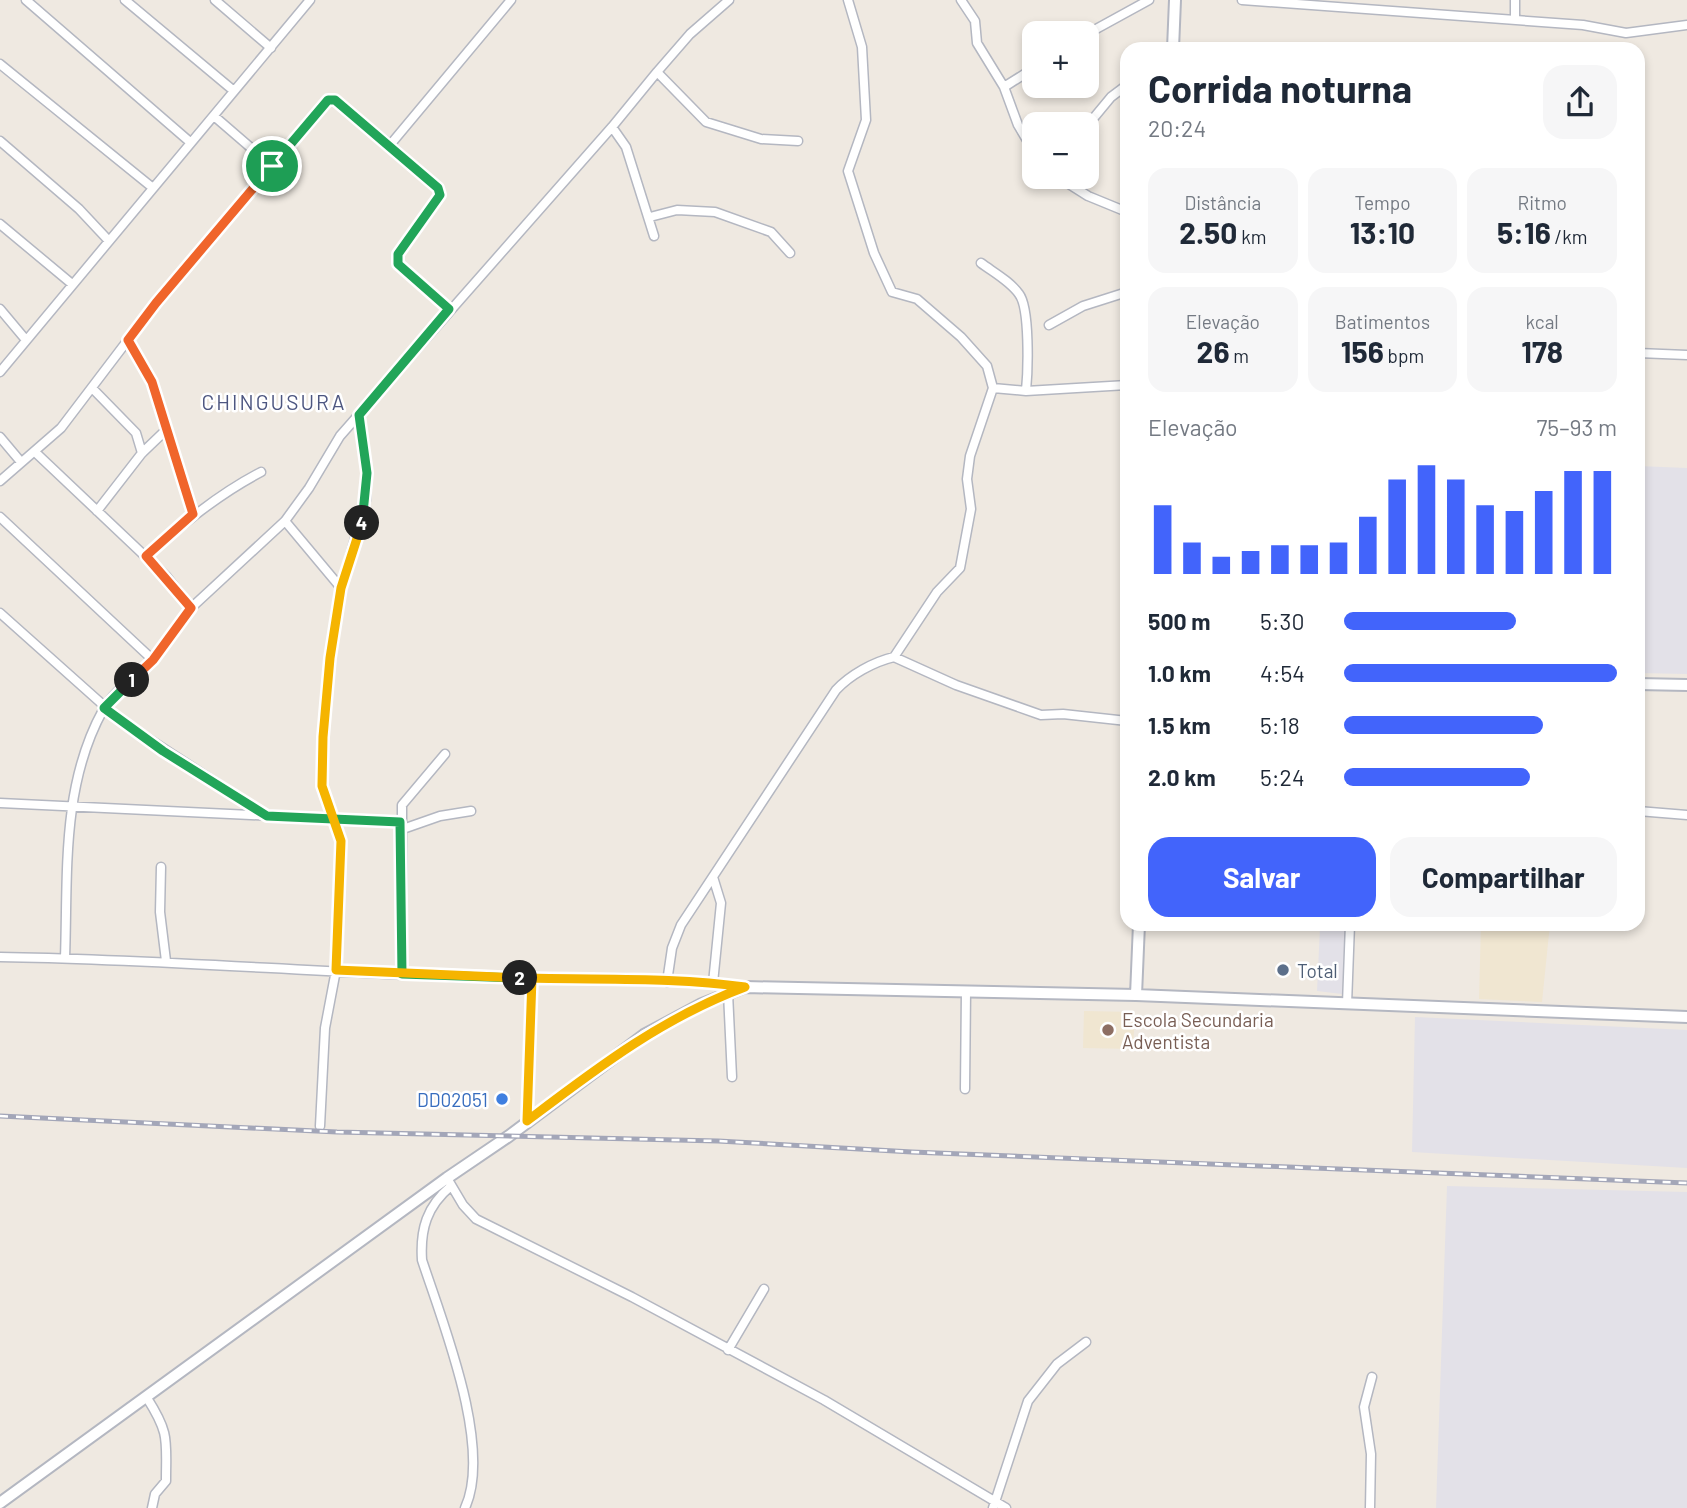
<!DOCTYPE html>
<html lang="pt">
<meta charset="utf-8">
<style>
:root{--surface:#fff;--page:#f6f6f7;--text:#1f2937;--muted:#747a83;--accent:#4264fb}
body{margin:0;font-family:Barlow,sans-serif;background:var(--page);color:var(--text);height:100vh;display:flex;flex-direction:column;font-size:26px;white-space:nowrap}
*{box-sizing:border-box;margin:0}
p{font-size:23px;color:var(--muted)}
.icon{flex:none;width:38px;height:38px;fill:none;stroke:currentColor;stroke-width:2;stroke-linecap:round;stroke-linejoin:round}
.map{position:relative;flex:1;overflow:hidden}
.side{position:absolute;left:1120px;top:42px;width:525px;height:889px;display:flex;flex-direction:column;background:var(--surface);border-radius:21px;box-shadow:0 4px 10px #0003}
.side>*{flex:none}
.fabs{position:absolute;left:1022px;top:21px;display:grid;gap:14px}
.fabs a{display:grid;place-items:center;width:77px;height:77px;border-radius:14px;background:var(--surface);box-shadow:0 4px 10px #0003;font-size:35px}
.pin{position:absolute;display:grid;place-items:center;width:60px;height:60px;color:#fff;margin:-30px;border:4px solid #fff;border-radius:50%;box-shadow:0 2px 7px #0007}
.km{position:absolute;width:35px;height:35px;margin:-18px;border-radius:50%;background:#222;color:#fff;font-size:19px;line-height:35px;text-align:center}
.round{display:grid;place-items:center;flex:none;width:74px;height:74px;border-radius:21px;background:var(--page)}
.summary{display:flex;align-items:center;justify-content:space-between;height:119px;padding:0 28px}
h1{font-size:38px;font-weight:700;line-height:52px}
.metrics{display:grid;grid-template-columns:repeat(3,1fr);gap:10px;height:119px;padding:7px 28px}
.metrics div{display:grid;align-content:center;border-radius:18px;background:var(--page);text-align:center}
.metrics b{font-size:30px;font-weight:700}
.metrics small{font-size:19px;font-weight:400}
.metrics p{font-size:19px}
.chart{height:196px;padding:14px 28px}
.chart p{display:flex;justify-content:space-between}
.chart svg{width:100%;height:126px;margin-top:7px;stroke:var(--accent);stroke-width:6}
.primary-button{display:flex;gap:14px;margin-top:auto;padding:14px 28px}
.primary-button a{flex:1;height:80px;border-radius:21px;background:var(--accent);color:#fff;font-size:28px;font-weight:700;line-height:80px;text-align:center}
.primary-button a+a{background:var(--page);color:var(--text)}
ul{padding:0 28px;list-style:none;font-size:23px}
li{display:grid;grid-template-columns:112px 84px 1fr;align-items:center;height:52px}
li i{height:18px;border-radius:9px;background:var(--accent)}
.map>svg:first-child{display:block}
.industrial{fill:#e3e1e8}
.education{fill:#f0e6d1}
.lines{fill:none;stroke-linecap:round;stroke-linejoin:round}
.street-casing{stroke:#b4b7c1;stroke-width:11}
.secondary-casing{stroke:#b4b7c1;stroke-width:14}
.street{stroke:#fff;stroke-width:8}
.secondary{stroke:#fff;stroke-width:10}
.rail-casing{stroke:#a3a6b8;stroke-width:5}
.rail{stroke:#fff;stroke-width:2.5;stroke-dasharray:8;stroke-linecap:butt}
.split-1-casing{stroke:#fff;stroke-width:14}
.split-2-casing{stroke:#fff;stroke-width:14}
.split-3-casing{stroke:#fff;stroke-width:14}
.split-4-casing{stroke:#fff;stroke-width:14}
.split-5-casing{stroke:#fff;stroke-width:14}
.split-1{stroke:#f0652b;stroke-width:9}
.split-2{stroke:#22a559;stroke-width:9}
.split-3{stroke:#f5b400;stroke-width:9}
.split-4{stroke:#f5b400;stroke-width:9}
.split-5{stroke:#22a559;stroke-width:9}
.service-dot{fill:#5c6f8a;stroke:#fff;stroke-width:2.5}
.education-dot{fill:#8d6e63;stroke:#fff;stroke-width:2.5}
.shop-dot{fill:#3f7fe0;stroke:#fff;stroke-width:2.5}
.labels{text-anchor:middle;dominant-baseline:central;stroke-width:5;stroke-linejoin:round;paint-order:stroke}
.service-label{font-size:19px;fill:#4e5e75;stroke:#fff;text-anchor:start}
.education-label{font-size:19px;fill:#785e54;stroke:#fff;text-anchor:start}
.shop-label{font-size:19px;fill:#366cbe;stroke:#fff;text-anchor:end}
.neighbourhood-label{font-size:21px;letter-spacing:2px;fill:#4d5680;stroke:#fff}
</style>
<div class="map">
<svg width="1687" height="1508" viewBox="0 0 1687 1508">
<rect width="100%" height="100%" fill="#efe9e1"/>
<path class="industrial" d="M1638 466 1687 468V674L1638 673Z
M1259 924H1346L1342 994 1317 991 1320 928Z
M1415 1017 1687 1030V1168L1412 1152Z
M1447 1186 1687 1192V1508H1436Z"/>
<path class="education" d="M1481 924H1550L1542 1002 1479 999Z
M1084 1011 1135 1012 1133 1049 1083 1048Z"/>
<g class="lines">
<defs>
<path id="street" d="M26 0 190 142
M125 0 234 91
M215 0 271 48
M848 0 862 47 866 120 848 171 874 253 892 292 917 299 961 337 987 366 993 388 970 456 967 479 971 509 960 568 937 592 894 657
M961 0 975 21 977 43 1004 87 1018 125 1034 152
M1242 0 1583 25 1626 33 1687 25
M1515 19V0
M1087 34 1149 0
M0 64 153 188
M657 72 706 122 761 139 798 141
M1004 87 1034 68
M214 116 272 166
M1087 126 1111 97 1127 85
M612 127 626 147 654 236
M0 141 79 209 109 241
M1058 177 1088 196 1127 212
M650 217 677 210 715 212 771 232 790 253
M0 224 72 284
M981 263C993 272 1010 281 1019 294 1030 308 1028 371 1026 391
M0 309 26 340
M449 309 398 264V254L440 195 438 188 390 145 511 0
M1049 325 1083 306 1127 292
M129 340 152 382 193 514
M1638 353 1687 355
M0 372 310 0
M92 388 136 433 142 453
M993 388 1026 391 1127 385
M0 437 21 462
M35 452 166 576 191 608 153 660
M0 481 61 428 156 303 328 101 335 100 390 145
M97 511 142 453 166 430
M0 517 153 660C138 675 113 691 103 710 61 786 68 874 65 958
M285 521 341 588
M146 556C183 524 217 495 261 472
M191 608 285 521 309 488 340 436 612 127 657 72 690 34 729 0
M0 613 120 720 267 816
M0 803 400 822
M1638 811 1687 815
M400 830 440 816 471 811
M161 867 160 912 166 961
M713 877 721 903 713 983
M0 957C154 959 306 972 460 977 554 979 651 974 745 987
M402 974V805L445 754
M667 982 672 948 681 925 836 690C850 675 873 662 894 657L956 685 1041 715 1063 714 1127 721
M728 993 732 1077
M1347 1004 1350 924
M965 1089 966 991
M527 1121 532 978
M320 1126 325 1028 336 970 341 841 322 786 323 737 330 658 341 588 366 500 367 473 359 415
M447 1178 463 1205 476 1219 632 1297 824 1400 1006 1508
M451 1186C427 1206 420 1229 422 1260 442 1321 493 1447 465 1508
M728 1350 764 1289
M147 1398C170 1434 166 1440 166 1481L155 1494 152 1508
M993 1508 1028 1401 1057 1364 1086 1342
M1370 1508 1371 1454 1364 1407 1372 1377"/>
<path id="secondary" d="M1173 49 1175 0
M1638 684 1687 685
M1136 995 1139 924
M0 1503 447 1178 509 1136 644 1035 702 1004 745 987 1136 995 1687 1017"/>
</defs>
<use href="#street" class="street-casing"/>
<use href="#secondary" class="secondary-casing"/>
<use href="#street" class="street"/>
<use href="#secondary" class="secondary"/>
<defs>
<path id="rail" d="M0 1116 337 1132 718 1141 912 1152 1687 1183"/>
</defs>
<use href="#rail" class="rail-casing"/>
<use href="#rail" class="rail"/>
</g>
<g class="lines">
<defs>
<path id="split-1" d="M132 680 153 660 191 608 146 556 193 514 152 382 128 340 156 303 272 166"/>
<path id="split-2" d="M132 680 104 708 163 751 267 816 400 822 402 974 520 978"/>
<path id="split-3" d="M519 978H532L527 1121C597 1068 662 1018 745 987 675 977 602 980 532 978H520"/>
<path id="split-4" d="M362 523 341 588 330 658 323 737 322 786 341 841 336 970 519 978"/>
<path id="split-5" d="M272 166 328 100H335L438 188 440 195 398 254V264L449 309 359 415 367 473 362 523"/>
</defs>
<use href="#split-1" class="split-1-casing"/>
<use href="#split-2" class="split-2-casing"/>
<use href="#split-3" class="split-3-casing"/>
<use href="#split-4" class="split-4-casing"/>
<use href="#split-5" class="split-5-casing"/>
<use href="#split-1" class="split-1"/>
<use href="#split-2" class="split-2"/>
<use href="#split-3" class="split-3"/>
<use href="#split-4" class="split-4"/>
<use href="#split-5" class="split-5"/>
</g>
<circle class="service-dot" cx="1283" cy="970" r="7"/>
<circle class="education-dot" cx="1108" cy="1030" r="7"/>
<circle class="shop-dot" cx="502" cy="1099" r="7"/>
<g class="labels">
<g class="service-label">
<text x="1297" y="970">Total</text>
</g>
<g class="education-label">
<text x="1122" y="1019">Escola Secundaria<tspan x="1122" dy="22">Adventista</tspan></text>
</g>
<g class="shop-label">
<text x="488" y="1099">DD02051</text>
</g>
<g class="neighbourhood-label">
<text x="274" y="401">CHINGUSURA</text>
</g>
</g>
</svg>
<div class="fabs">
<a>+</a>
<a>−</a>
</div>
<div class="pin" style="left:272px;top:166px;background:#1e9e55"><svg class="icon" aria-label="arrive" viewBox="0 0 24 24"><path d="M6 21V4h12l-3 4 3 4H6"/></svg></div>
<b class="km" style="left:132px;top:680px">1</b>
<b class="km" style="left:520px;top:978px">2</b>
<b class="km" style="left:362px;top:523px">4</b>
<section class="side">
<div class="summary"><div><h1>Corrida noturna</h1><p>20:24</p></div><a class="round"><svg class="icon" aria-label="share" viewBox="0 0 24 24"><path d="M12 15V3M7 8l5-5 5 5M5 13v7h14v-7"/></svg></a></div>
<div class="metrics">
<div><p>Distância</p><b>2.50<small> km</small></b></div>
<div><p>Tempo</p><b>13:10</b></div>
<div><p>Ritmo</p><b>5:16<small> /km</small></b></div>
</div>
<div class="metrics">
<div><p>Elevação</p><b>26<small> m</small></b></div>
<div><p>Batimentos</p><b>156<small> bpm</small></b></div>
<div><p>kcal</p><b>178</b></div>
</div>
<div class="chart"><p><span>Elevação</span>75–93 m</p>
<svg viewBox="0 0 160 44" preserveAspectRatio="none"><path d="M5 44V20M15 44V33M25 44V38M35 44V36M45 44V34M55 44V34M65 44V33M75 44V24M85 44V11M95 44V6M105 44V11M115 44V20M125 44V22M135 44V15M145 44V8M155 44V8"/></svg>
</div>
<ul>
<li><b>500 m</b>5:30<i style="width:63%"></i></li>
<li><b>1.0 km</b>4:54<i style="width:100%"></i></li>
<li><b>1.5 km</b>5:18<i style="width:73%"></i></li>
<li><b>2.0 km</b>5:24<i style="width:68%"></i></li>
</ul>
<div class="primary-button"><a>Salvar</a><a>Compartilhar</a></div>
</section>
</div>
